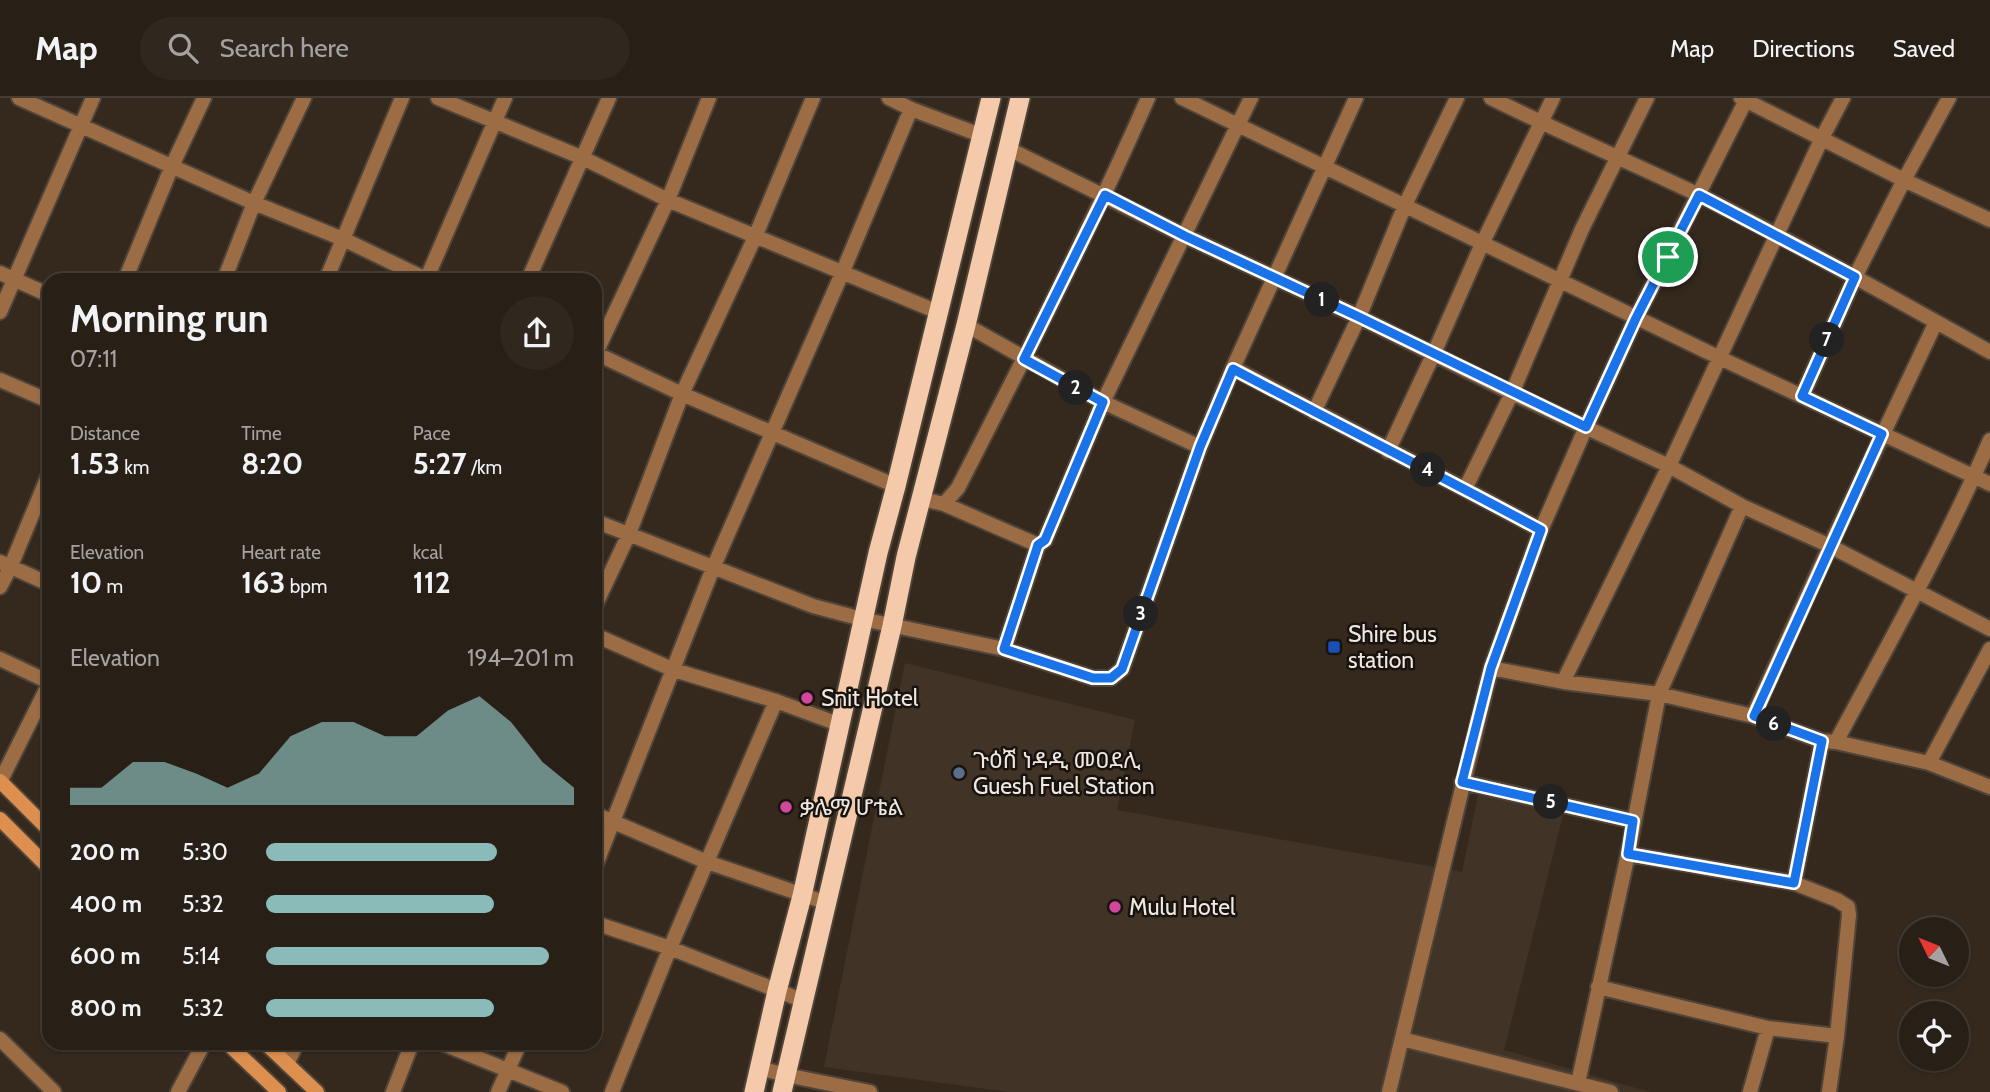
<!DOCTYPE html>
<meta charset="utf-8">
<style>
:root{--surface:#281f16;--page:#30271f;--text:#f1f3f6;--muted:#a5a2a1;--line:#443d35;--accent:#8bbbb9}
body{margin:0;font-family:Cabin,"Noto Sans Ethiopic",sans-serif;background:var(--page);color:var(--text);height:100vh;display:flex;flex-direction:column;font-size:26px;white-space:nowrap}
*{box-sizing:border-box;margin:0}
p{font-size:23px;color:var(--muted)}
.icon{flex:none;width:38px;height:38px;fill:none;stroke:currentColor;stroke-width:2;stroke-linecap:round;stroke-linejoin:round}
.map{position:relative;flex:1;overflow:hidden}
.details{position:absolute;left:42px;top:175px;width:560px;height:777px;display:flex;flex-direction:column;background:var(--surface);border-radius:21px;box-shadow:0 2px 5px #0004,0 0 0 2px var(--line)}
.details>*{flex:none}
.needle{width:46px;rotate:313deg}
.tools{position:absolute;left:1899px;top:819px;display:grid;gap:14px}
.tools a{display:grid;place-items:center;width:70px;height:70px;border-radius:50%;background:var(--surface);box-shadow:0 2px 5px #0004,0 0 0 2px var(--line);font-size:35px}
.pin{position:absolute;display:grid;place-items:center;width:60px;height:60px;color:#fff;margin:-30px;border:4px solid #fff;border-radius:50%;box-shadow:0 2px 7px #0007}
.km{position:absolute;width:35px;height:35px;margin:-18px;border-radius:50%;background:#222;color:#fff;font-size:19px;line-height:35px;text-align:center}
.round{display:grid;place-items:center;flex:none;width:74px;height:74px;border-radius:37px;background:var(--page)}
.head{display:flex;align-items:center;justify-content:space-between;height:119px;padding:0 28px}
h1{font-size:38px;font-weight:800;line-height:52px}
.stats{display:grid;grid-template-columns:repeat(3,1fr);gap:10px;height:119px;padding:7px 28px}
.stats div{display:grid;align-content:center}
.stats b{font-size:30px;font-weight:800}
.stats small{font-size:19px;font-weight:400}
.stats p{font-size:19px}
.chart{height:196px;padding:14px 28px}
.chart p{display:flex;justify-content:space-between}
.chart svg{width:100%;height:126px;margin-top:7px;fill:var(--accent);opacity:.7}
ul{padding:0 28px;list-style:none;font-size:23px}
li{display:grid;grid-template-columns:112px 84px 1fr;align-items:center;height:52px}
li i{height:18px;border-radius:9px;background:var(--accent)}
header{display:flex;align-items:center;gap:42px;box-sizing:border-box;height:98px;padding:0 35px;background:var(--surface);border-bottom:2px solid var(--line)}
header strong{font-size:33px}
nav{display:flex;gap:38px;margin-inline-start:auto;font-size:24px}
.search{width:490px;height:63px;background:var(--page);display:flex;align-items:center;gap:18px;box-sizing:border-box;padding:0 24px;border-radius:38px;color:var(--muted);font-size:26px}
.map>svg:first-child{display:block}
.commercial{fill:#413426}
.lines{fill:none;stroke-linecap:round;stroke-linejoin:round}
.minor-casing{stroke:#4f4439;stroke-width:18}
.tertiary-casing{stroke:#4f4439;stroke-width:18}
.secondary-casing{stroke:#4f4439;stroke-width:18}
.trunk-casing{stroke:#4f4439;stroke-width:23}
.minor{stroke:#9c6c45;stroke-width:14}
.tertiary{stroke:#9c6c45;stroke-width:14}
.secondary{stroke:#dc8f4e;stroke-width:14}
.trunk{stroke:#f5caaa;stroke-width:19}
.route-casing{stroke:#fff;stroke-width:14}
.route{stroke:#1a73e8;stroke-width:9}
.transit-dot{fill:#1a4fb4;stroke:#18130e;stroke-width:2.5}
.hotel-dot{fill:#d1479c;stroke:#18130e;stroke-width:2.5}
.service-dot{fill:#5c6f8a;stroke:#18130e;stroke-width:2.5}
.labels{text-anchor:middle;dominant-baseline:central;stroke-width:5;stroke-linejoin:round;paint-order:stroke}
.poi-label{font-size:23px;fill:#efe7e0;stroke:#18130e;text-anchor:start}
</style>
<header>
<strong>Map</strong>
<div class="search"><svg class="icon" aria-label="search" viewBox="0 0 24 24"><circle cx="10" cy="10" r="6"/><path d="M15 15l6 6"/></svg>Search here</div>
<nav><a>Map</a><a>Directions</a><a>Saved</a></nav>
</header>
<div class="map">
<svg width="1990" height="994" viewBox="0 0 1990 994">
<rect width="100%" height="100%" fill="#35291e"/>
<path class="commercial" d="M905 565 1135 622 1117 712 1462 774 1478 697 1564 713 1504 952 1650 994H1009L824 969Z"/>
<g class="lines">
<defs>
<path id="minor" d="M19 0 254 105 343 141 428 182
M438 0 583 60 668 102 938 214
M889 0 911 11 983 38
M1182 0 1720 260 1990 386
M1491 0C1559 34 1630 64 1699 97 1797 146 1894 200 1990 254
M1741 0 1904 82 1990 122
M1009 51 1185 138 1359 219 1512 295 1669 368 1742 408 1830 448 1990 531
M0 175 49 197
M125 182 172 68 204 0
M224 182 254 105 304 0
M326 182 402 0
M426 182 505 0
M528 182 609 0
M0 214 93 0
M966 227 1103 304 1200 349
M595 255 682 296 896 388
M595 257 668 102 709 0
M1233 270C1335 325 1439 376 1541 432
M0 282 49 303
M1802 298 1855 179 1904 82 1949 0
M1314 314 1359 219 1405 107 1457 0
M1388 353 1434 255 1482 146 1553 0
M1465 391 1512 295 1582 131 1647 0
M922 401 944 406 1038 447
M944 406 958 390C1024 261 1090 132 1148 0
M595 423 813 508 862 521 1004 551 1093 580H1111L1122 571 1200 349 1233 270 1356 0
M0 464 49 486
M0 489 10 470 49 376
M595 508 629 436 682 296 755 139 813 0
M595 537 674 572 776 603 841 627
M1004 551 1038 447 1045 442 1103 304 1251 0
M0 561 49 584
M1491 570 1563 584 1659 596 1753 618 1822 643 1836 644 1929 665 1990 689
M1563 584 1669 368 1822 40 1843 0
M1753 618 1830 448 1936 224
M1836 644C1889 545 1945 446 1990 342
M1929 665 1990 551
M0 684 49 586
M1462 684 1633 723
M595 716 707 764 827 805
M1628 756 1794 785 1837 802 1848 809 1849 817 1837 938 1829 994
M595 769 713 470 843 173 911 11
M1794 785 1822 643
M595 825 670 850 804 903
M1598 889 1768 930 1837 938
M0 941 54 994
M1402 941 1611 994
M441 945 562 994
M287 966 297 945
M759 970 786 977
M1578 985 1628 756 1659 596 1742 408
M178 994 204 945
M393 994 412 945
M498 994 520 945
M612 994 670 850 776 603
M1389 994 1491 570 1541 432 1586 329 1636 220 1747 0
M1750 994 1768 930"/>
<path id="tertiary" d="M786 977 870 994"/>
<path id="secondary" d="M0 683 49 732
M0 721 49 770
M227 945 279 994
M265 945 317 994"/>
<path id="trunk" d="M754 994 777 893 802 798 878 455 896 388 991 0
M782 994 892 528 906 459 966 227 1020 0"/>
</defs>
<use href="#minor" class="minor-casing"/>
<use href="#tertiary" class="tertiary-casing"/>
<use href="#secondary" class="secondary-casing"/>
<use href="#trunk" class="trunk-casing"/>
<use href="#minor" class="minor"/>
<use href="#tertiary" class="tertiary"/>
<use href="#secondary" class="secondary"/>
<use href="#trunk" class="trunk"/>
</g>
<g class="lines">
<defs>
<path id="route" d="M1105 97 1185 138 1359 219 1586 329 1636 220 1699 97 1855 179 1802 298 1882 336 1754 618 1822 643 1794 785 1628 756 1633 723 1462 684 1491 570 1541 432C1439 377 1335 325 1233 271L1200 349 1122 571 1111 580H1093L1004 551 1038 447 1045 442 1103 304 1024 261Z"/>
</defs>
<use href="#route" class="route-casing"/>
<use href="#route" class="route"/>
</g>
<rect class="transit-dot" x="1327" y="542" width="14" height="14" rx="3.5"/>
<g class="hotel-dot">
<circle cx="807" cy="600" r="7"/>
<circle cx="786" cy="709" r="7"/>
<circle cx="1115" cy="809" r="7"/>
</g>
<circle class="service-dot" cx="959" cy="675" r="7"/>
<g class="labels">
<g class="poi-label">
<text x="1348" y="536">Shire bus<tspan x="1348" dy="26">station</tspan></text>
<text x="821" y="600">Snit Hotel</text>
<text x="973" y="662">ጉዕሽ ነዳዲ መዐደሊ<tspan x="973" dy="26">Guesh Fuel Station</tspan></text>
<text x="800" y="709">ቃሌማ ሆቴል</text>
<text x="1129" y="809">Mulu Hotel</text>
</g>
</g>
</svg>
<div class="tools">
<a><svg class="needle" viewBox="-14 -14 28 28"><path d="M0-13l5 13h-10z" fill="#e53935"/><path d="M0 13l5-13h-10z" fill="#a5a2a1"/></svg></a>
<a><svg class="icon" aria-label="locate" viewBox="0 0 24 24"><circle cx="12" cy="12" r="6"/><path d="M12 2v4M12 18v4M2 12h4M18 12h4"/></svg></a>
</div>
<div class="pin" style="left:1668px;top:159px;background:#1e9e55"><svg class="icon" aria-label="arrive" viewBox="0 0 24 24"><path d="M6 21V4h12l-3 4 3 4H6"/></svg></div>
<b class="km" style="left:1322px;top:202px">1</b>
<b class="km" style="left:1076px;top:290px">2</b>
<b class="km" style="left:1141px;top:516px">3</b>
<b class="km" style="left:1428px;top:372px">4</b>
<b class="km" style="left:1551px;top:704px">5</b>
<b class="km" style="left:1774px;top:626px">6</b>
<b class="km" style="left:1827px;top:242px">7</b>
<section class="details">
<div class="head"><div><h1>Morning run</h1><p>07:11</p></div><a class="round"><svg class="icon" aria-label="share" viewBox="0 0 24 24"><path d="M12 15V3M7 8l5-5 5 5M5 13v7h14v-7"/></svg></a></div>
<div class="stats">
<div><p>Distance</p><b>1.53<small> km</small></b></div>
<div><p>Time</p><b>8:20</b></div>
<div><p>Pace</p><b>5:27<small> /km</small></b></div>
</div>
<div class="stats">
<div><p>Elevation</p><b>10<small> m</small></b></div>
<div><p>Heart rate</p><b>163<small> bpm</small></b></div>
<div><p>kcal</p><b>112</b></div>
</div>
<div class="chart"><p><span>Elevation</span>194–201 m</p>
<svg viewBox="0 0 160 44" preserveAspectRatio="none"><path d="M0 44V38L10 38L20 29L30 29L40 33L50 38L60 33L70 20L80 15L90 15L100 20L110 20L120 11L130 6L140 15L150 29L160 38V44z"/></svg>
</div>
<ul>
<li><b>200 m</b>5:30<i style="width:75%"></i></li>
<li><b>400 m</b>5:32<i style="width:74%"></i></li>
<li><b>600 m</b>5:14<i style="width:92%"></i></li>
<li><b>800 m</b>5:32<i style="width:74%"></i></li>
</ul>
</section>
</div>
